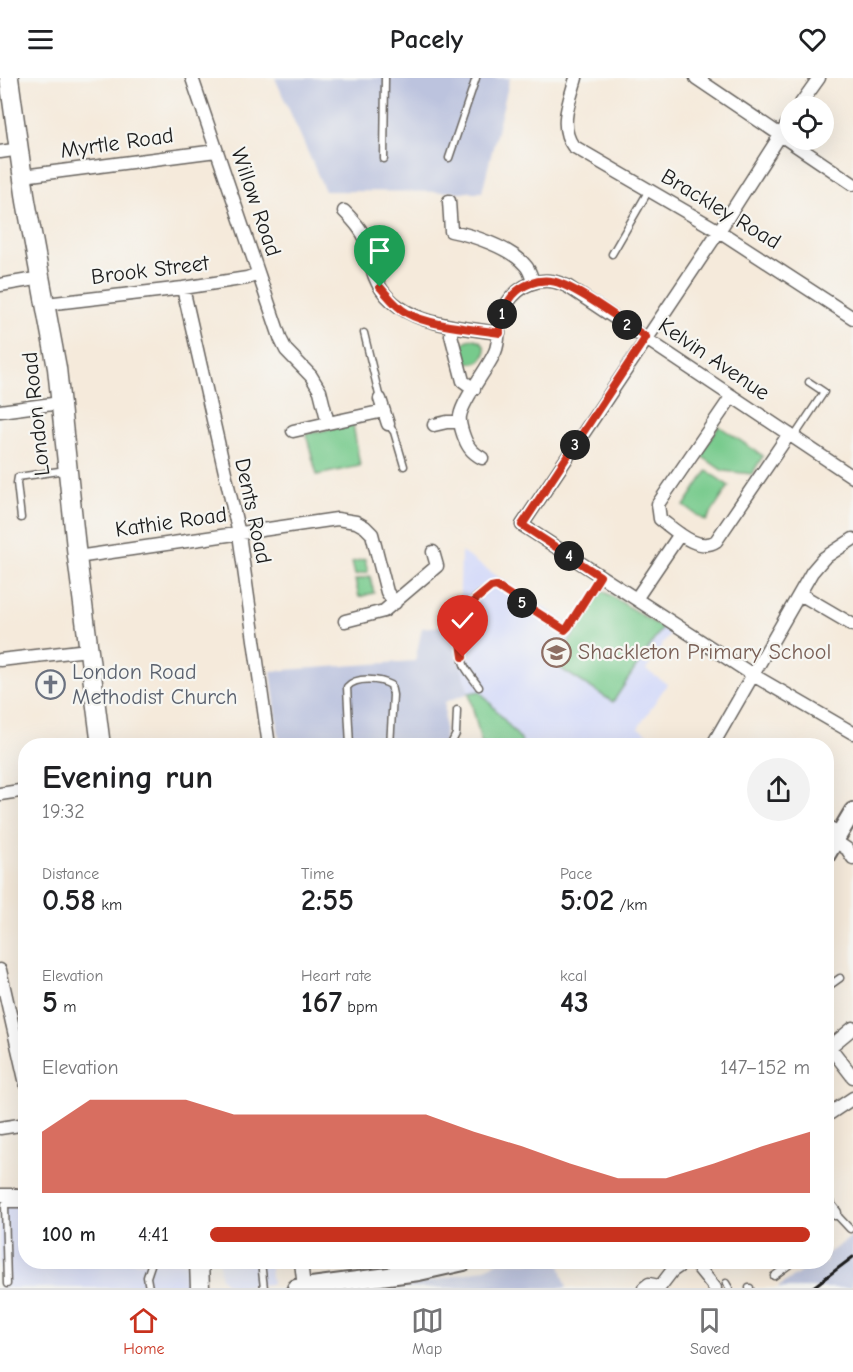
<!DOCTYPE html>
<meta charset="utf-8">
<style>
:root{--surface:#fff;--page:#f2f2f2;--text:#202124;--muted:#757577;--line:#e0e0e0;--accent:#c8321e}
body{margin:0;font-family:"Comic Neue",sans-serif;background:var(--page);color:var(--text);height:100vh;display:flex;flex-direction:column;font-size:22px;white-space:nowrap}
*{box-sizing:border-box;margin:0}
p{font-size:20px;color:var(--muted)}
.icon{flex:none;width:33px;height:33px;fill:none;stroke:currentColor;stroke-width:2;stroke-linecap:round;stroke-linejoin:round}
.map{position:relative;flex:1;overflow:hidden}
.drawer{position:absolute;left:18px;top:660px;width:816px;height:531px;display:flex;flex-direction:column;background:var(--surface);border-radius:24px;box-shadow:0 6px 24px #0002}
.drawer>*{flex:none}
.controls{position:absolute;left:780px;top:18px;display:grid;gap:12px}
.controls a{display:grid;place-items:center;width:54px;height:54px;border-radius:50%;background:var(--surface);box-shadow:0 6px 24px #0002;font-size:30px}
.pin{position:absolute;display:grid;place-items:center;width:51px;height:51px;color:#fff;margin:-62px -26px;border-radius:50% 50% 50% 0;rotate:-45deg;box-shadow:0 0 6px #0007}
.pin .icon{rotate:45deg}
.km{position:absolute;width:30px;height:30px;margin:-15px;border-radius:50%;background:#222;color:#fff;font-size:16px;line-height:30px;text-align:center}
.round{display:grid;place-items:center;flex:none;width:63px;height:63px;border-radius:32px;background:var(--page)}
.headline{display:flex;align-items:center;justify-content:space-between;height:102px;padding:0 24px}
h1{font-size:33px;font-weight:800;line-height:45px}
.metrics{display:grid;grid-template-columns:repeat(3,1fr);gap:9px;height:102px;padding:6px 24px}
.metrics div{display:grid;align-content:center}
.metrics b{font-size:30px;font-weight:800}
.metrics small{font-size:16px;font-weight:400}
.metrics p{font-size:16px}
.chart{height:168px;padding:12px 24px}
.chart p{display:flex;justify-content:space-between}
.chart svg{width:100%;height:108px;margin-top:6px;fill:var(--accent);opacity:.7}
ul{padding:0 24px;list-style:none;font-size:20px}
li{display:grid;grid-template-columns:96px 72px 1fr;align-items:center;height:45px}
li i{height:15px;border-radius:8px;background:var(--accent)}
header{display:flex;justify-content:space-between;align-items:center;height:78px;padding:0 24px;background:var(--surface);font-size:27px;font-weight:800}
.tab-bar{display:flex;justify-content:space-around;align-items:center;height:84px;border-top:2px solid var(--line);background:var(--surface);font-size:16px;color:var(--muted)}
.tab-bar a{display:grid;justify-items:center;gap:3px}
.tab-bar .current{color:var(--accent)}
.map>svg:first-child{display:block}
.built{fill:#d3d9f9}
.industrial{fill:#bcc3de}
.green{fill:#77ca8c;stroke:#4a7354;stroke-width:1.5}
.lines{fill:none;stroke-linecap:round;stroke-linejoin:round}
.lane-casing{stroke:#68645f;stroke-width:9}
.street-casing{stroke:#68645f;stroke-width:15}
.secondary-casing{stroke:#68645f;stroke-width:20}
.primary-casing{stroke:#68645f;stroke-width:21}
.lane{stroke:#fff;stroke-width:6}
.street{stroke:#fff;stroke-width:12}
.secondary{stroke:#fff;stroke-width:16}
.primary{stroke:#fff;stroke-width:18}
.rail{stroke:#1c1c1c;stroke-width:3}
.route-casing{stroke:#fff;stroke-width:12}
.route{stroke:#c8321e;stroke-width:8}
.labels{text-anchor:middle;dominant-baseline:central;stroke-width:4.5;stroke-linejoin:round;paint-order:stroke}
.street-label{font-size:22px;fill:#1c1c1c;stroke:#f6f6f2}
.education-label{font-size:22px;fill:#785e54;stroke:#f6f6f2;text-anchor:start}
.worship-label{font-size:22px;fill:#5b616d;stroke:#f6f6f2;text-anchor:start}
</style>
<header><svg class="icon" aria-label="menu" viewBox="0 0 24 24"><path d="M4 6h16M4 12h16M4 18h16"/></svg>Pacely<svg class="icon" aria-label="heart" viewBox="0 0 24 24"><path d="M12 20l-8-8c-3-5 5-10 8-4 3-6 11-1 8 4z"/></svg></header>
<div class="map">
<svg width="853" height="1210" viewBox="0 0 853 1210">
<rect width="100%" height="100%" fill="#f6f6f2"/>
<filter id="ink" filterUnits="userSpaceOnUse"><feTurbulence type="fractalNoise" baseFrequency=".0167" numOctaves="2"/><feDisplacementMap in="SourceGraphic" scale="12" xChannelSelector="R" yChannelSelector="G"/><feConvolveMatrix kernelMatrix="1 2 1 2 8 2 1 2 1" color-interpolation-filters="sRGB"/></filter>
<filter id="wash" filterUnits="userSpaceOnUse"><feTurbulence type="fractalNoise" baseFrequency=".008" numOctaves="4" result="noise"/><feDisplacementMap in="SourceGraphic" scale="24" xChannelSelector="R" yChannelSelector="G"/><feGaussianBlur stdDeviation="1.35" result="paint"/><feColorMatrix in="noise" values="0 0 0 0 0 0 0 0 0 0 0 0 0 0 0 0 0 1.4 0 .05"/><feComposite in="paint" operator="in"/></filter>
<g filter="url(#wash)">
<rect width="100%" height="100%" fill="#f5eadb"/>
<path class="built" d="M461 474 571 547 597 508 670 555 646 592 667 606 638 650 666 667H482L469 615 449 547 459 544Z
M25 1122 26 1184H190V1210H0V1123Z
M219 1184H269L272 1206 231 1209 221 1200Z"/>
<path class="industrial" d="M275 0H510L482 114 325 113Z
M449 547 469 615 445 624 444 667H280L271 593 415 583 422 550Z
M853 1158V1207L850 1210H777L816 1184H826L827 1176Z
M499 1184H559L567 1210H360L405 1209 480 1192Z"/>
<path class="green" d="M461 273a12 12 0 1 1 24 0a12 12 0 1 1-24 0Z
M353 346 360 388 317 397 306 356Z
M719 348 763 378 752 396 723 393 700 377Z
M707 393 729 408 706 443 684 428Z
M365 481 368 494 355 497 352 484Z
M370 498 374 515 359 519 355 502Z
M602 512 662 550 613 624 555 587Z
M480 613 522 663 519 667H482L469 615Z"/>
</g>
<g filter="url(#ink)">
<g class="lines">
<defs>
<path id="lane" d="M449 80 476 0
M384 81 385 0
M369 169 393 162
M612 176 649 112
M364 255 380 321
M388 346 394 354 404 388
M794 359 824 314 809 304
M21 440 17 405 18 399 66 392
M479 609C475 603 469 596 465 589 459 576 461 541 469 528 473 520 488 510 496 508L565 552 568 549 601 498
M350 668 347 609C357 598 380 601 391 607L393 617 390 668
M450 668 456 656 457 632
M826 910 840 900
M835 1135 850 1151
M261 1184 264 1210
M774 1198 793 1184
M726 1205 729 1210
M7 1206 5 1126H26
M149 1210 147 1199 152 1184
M749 1210H750"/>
<path id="street" d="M192 0 281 262 286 272 311 298 320 313 328 345 384 333
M576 0C570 22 558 48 573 68L719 153 853 240
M696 0 853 106
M799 28 819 0
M790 42 719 153 522 447 753 597 853 655
M0 74 20 71
M23 98 216 73
M449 123 451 153C472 157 511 170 525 187 530 192 531 198 533 204
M344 133C355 144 366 156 369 172 370 178 370 184 372 190 386 246 453 248 499 255
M0 207 41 200
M183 210 239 456 269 668
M46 226 183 210 247 200 258 196
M452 248 451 257 463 303 474 311
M732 318 658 426 660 441C675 452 698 475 716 463L789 356
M380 321 388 346
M0 333 60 325
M434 347 447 344H459
M293 353 328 345
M482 380C471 374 467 368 463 356 461 350 459 344 460 338 463 321 487 292 495 274 500 263 497 252 500 242 506 219 525 201 550 203 555 203 562 206 567 208L853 399
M77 479 337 441 356 444 365 449 372 456 387 514 395 525
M800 516 853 547
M636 521 680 456
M345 543 384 533 437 488 433 474
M0 582 88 572
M712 668 812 494 824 480 853 461
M0 716 26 712
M826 748 840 755
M835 763 847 771 853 780
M0 892 26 1006
M826 964 853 999
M830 969 853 950
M826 1038 853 1020
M0 1050 26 1046
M0 1117H26
M826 1124 835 1135
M301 1184 304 1209
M395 1184 396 1197
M694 1184 715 1210
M644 1210 649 1206 659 1208
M659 1210 672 1193 685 1184"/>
<path id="secondary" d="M826 778 853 733
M296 1210 419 1194 464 1184"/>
<path id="primary" d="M9 0 26 123 57 290 77 479 101 668
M199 1184 200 1210"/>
</defs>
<use href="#lane" class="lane-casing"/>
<use href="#street" class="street-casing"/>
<use href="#secondary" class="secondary-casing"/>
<use href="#primary" class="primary-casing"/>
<use href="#lane" class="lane"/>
<use href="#street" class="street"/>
<use href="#secondary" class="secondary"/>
<use href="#primary" class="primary"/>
<path class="rail" d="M812 1210 853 1179"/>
</g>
</g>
<g class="lines" filter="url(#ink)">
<defs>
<path id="route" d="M380 209C389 219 396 229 407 235 429 248 474 251 500 255 499 241 504 228 513 217 522 207 537 201 551 203 572 205 626 246 646 259L522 447 600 498 568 549 565 552 496 508 491 509 469 527 461 565 463 579"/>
</defs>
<use href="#route" class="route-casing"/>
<use href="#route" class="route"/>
</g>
<defs>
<symbol id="school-ring" viewBox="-11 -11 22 22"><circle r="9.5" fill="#f6f6f2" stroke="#8d6e63" stroke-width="1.5"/><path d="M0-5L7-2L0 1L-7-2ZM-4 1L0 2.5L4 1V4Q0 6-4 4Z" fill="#8d6e63"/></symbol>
<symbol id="church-ring" viewBox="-11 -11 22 22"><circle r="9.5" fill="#f6f6f2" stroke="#6b7280" stroke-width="1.5"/><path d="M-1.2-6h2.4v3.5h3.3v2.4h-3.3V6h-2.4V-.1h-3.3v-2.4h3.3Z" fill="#6b7280"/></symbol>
</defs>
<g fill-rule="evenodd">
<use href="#school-ring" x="540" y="558" width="33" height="33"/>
<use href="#church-ring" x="34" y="590" width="33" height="33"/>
</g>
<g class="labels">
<g class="street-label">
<text transform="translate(117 65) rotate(-8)">Myrtle Road</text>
<text transform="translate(256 124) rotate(71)">Willow Road</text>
<text transform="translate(721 131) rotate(31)">Brackley Road</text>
<text transform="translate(150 192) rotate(-7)">Brook Street</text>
<text transform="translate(714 281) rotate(34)">Kelvin Avenue</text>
<text transform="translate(36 336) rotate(-96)">London Road</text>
<text transform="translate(253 433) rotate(78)">Dents Road</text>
<text transform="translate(171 444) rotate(-8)">Kathie Road</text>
</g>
<g class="education-label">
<text x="578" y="574">Shackleton Primary School</text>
</g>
<g class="worship-label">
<text x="72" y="594">London Road<tspan x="72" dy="25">Methodist Church</tspan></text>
</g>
</g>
</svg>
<div class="controls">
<a><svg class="icon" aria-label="locate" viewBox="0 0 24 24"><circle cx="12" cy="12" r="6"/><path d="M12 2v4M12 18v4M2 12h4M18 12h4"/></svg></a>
</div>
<div class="pin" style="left:380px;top:209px;background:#1e9e55"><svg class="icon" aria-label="arrive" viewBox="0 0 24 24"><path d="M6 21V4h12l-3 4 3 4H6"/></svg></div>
<div class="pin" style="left:463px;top:579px;background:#d93025"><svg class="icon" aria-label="check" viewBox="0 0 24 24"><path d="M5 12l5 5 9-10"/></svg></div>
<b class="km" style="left:502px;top:236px">1</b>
<b class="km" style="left:627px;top:247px">2</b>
<b class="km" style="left:575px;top:367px">3</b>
<b class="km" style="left:569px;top:478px">4</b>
<b class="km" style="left:522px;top:525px">5</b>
<section class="drawer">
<div class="headline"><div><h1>Evening run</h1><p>19:32</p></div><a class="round"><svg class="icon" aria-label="share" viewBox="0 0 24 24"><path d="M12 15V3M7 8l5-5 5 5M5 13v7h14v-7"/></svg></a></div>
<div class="metrics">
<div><p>Distance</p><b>0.58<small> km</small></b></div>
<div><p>Time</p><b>2:55</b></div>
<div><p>Pace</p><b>5:02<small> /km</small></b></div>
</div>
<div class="metrics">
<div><p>Elevation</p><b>5<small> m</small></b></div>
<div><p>Heart rate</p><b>167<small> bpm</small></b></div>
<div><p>kcal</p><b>43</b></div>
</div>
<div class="chart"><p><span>Elevation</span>147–152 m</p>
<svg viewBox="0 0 160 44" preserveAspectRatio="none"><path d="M0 44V19L10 6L20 6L30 6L40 12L50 12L60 12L70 12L80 12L90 19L100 25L110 32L120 38L130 38L140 32L150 25L160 19V44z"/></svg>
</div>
<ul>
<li><b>100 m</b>4:41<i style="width:100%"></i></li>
</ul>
</section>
</div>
<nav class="tab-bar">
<a class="current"><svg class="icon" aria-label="home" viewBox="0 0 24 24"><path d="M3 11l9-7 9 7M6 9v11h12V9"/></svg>Home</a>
<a><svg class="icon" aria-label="map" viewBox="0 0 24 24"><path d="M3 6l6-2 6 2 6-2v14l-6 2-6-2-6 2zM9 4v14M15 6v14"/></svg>Map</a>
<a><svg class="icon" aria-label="saved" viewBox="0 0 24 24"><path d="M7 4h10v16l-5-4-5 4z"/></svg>Saved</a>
</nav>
